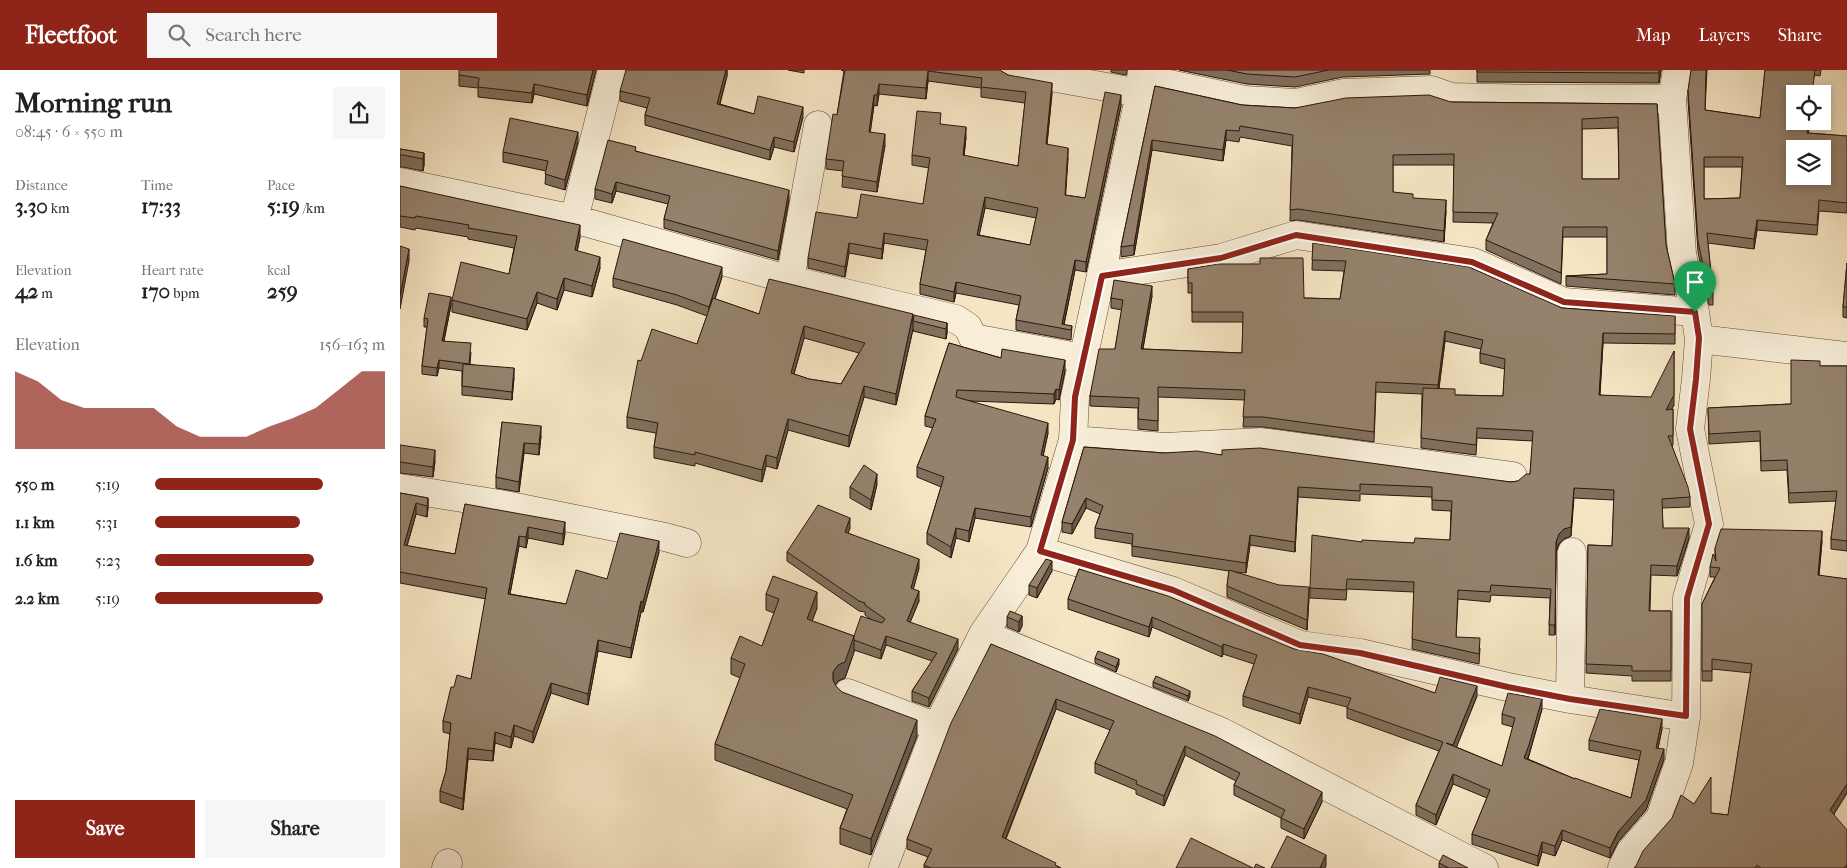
<!DOCTYPE html>
<meta charset="utf-8">
<style>
:root{--surface:#fff;--page:#f6f6f6;--text:#222;--muted:#767676;--accent:#8f2418}
body{margin:0;font-family:"IM FELL French Canon",serif;background:var(--page);color:var(--text);height:100vh;display:flex;flex-direction:column;font-size:19px;white-space:nowrap}
*{box-sizing:border-box;margin:0}
p{font-size:16px;color:var(--muted)}
.icon{flex:none;width:28px;height:28px;fill:none;stroke:currentColor;stroke-width:2;stroke-linecap:round;stroke-linejoin:round}
.map{position:relative;flex:1;overflow:hidden}
.panel{display:flex;flex-direction:column;background:var(--surface);width:400px}
.panel>*{flex:none}
.tools{position:absolute;left:1386px;top:15px;display:grid;gap:10px}
.tools a{display:grid;place-items:center;width:45px;height:45px;border-radius:0px;background:var(--surface);box-shadow:0 2px 8px #0003;font-size:25px}
.pin{position:absolute;display:grid;place-items:center;width:42px;height:42px;color:#fff;margin:-51px -21px;border-radius:50% 50% 50% 0;rotate:-45deg;box-shadow:0 0 5px #0007}
.pin .icon{rotate:45deg}
.round{display:grid;place-items:center;flex:none;width:52px;height:52px;border-radius:0px;background:var(--page)}
.headline{display:flex;align-items:center;justify-content:space-between;height:85px;padding:0 15px}
h1{font-size:28px;font-weight:700;line-height:38px}
.metrics{display:grid;grid-template-columns:repeat(3,1fr);gap:8px;height:85px;padding:5px 15px}
.metrics div{display:grid;align-content:center}
.metrics b{font-size:21px;font-weight:700}
.metrics small{font-size:14px;font-weight:400}
.metrics p{font-size:14px}
.chart{height:140px;padding:10px 15px}
.chart p{display:flex;justify-content:space-between}
.chart svg{width:100%;height:90px;margin-top:5px;fill:var(--accent);opacity:.7}
.action{display:flex;gap:10px;margin-top:auto;padding:10px 15px}
.action a{flex:1;height:58px;border-radius:0px;background:var(--accent);color:#fff;font-size:20px;font-weight:700;line-height:58px;text-align:center}
.action a+a{background:var(--page);color:var(--text)}
ul{padding:0 15px;list-style:none;font-size:16px}
li{display:grid;grid-template-columns:80px 60px 1fr;align-items:center;height:38px}
li i{height:12px;border-radius:6px;background:var(--accent)}
header{display:flex;align-items:center;gap:30px;box-sizing:border-box;height:70px;padding:0 25px;background:var(--accent);color:#fff}
header strong{font-size:24px}
nav{display:flex;gap:28px;margin-inline-start:auto;font-size:18px}
.search{width:350px;height:45px;background:var(--page);display:flex;align-items:center;gap:12px;box-sizing:border-box;padding:0 18px;border-radius:0px;color:var(--muted);font-size:19px}
main{display:flex;flex:1;min-height:0}
.map>svg:first-child{display:block}
.lines{fill:none;stroke-linecap:round;stroke-linejoin:round}
.minor-casing{stroke:#5f4a3b;stroke-width:29}
.minor{stroke:#f8eed8;stroke-width:28}
.wall{fill:#80705d;stroke:#2d170e;fill-rule:evenodd}
.shaded-wall{fill:#685b4c;stroke:#2d170e}
.building{fill:#95826c;stroke:#2d170e;fill-rule:evenodd}
.route-casing{stroke:#fff;stroke-width:10}
.route{stroke:#8f2418;stroke-width:6}
</style>
<header>
<strong>Fleetfoot</strong>
<div class="search"><svg class="icon" aria-label="search" viewBox="0 0 24 24"><circle cx="10" cy="10" r="6"/><path d="M15 15l6 6"/></svg>Search here</div>
<nav><a>Map</a><a>Layers</a><a>Share</a></nav>
</header>
<main>
<section class="panel">
<div class="headline"><div><h1>Morning run</h1><p>08:45 · 6 × 550 m</p></div><a class="round"><svg class="icon" aria-label="share" viewBox="0 0 24 24"><path d="M12 15V3M7 8l5-5 5 5M5 13v7h14v-7"/></svg></a></div>
<div class="metrics">
<div><p>Distance</p><b>3.30<small> km</small></b></div>
<div><p>Time</p><b>17:33</b></div>
<div><p>Pace</p><b>5:19<small> /km</small></b></div>
</div>
<div class="metrics">
<div><p>Elevation</p><b>42<small> m</small></b></div>
<div><p>Heart rate</p><b>170<small> bpm</small></b></div>
<div><p>kcal</p><b>259</b></div>
</div>
<div class="chart"><p><span>Elevation</span>156–163 m</p>
<svg viewBox="0 0 160 44" preserveAspectRatio="none"><path d="M0 44V6L10 11L20 20L30 24L40 24L50 24L60 24L70 33L80 38L90 38L100 38L110 33L120 29L130 24L140 15L150 6L160 6V44z"/></svg>
</div>
<ul>
<li><b>550 m</b>5:19<i style="width:73%"></i></li>
<li><b>1.1 km</b>5:31<i style="width:63%"></i></li>
<li><b>1.6 km</b>5:23<i style="width:69%"></i></li>
<li><b>2.2 km</b>5:19<i style="width:73%"></i></li>
</ul>
<div class="action"><a>Save</a><a>Share</a></div>
</section>
<div class="map">
<svg width="1447" height="798" viewBox="0 0 1447 798">
<rect width="100%" height="100%" fill="#f5e5c3"/>
<filter id="stains"><feTurbulence type="fractalNoise" baseFrequency=".004" numOctaves="4"/><feColorMatrix values="0 0 0 0 .2 0 0 0 0 .09 0 0 0 0 .02 0 0 0 .5 -.17"/></filter>
<radialGradient id="worn" r=".72"><stop offset=".6" stop-color="#630" stop-opacity="0"/><stop offset="1" stop-color="#630" stop-opacity=".3"/></radialGradient>
<g class="lines">
<defs>
<path id="minor" d="M611 0 740 23
M741 8 845 30 896 33 944 23 1031 20 1051 27 1137 29H1272
M0 112 174 149 390 210 556 249 568 257 573 268 683 288
M174 149 212 0
M702 206 821 188 896 165 1073 192 1164 232 1295 242
M390 210 418 55
M1299 269 1447 286
M673 370 765 377 861 372 1113 406
M0 418 100 434 265 467 287 473
M640 481 773 521 900 575 960 583 1108 617 1170 629 1286 647
M583 564 822 662 1084 798
M448 623 537 657
M1170 629 1172 482
M46 798 48 793
M483 798 537 657 583 564 640 481 673 370 675 327 740 23 742 0
M1222 798 1230 782 1260 748 1279 693 1286 647 1287 528 1309 454 1290 359 1296 309 1299 269 1295 242 1282 184 1272 29 1277 0"/>
</defs>
<use href="#minor" class="minor-casing"/>
<use href="#minor" class="minor"/>
</g>
<path class="wall" d="M196 0 187 36 134 24 132 33 78 27V18L59 16V5Z
M327 0V6L320 34 354 44 403 47 394 82 374 77 370 90 245 55V45L247 38 220 31V21Z
M388 0H404V3Z
M441 0H600L601 1 608 5 652 23 647 74 668 88 665 125 685 128 721 36 686 202 675 200 664 255 672 256 671 270 616 260V250L619 235 556 223 554 232 520 224V214L526 180 484 173 482 189 449 183 445 207 408 198V188L457 148 523 134 529 98 512 95V85L541 54 566 67 564 86 618 96 625 33 581 27V18L528 11 526 29 479 24 477 36 474 35 470 62 485 75 477 122 442 117 443 101 426 99V89L437 45 444 1ZM585 138 636 148 630 175 579 165Z
M711 0H727L726 5 711 2Z
M779 0H1030V4L943 7 895 17 847 14Z
M1077 0H1261L1259 13 1077 12Z
M1307 0 1305 40 1360 48 1365 0H1421L1420 6 1415 5 1395 51H1410L1408 63 1447 66V143L1419 141 1417 165 1357 160 1354 179 1308 173 1313 224V235H1309L1298 182 1288 30V20ZM1304 97H1342L1340 128 1304 129Z
M755 16 842 35 895 38 1051 32 1257 34 1266 175 1275 214V225L1166 216V206L1207 204V167H1163L1161 214 1086 180V170L1093 153 1053 152 1054 95H993V122L1013 128 1046 141 1044 172 898 150 890 151 892 76 840 67 839 72 826 70 823 91 752 80 734 185 721 187V177ZM1218 58 1219 109H1182V59Z
M178 72 165 120 145 114 146 101 103 92V82Z
M0 79 24 83V95L23 101 3 97H0Z
M236 81 389 130 378 190 264 158V149L268 134 216 121 212 133 195 129V119Z
M0 116 180 167 177 181 200 198 192 227 164 220 157 240 137 233 127 260 52 242V230L109 204 114 178 68 169V167L16 158 15 160 0 157Z
M913 173 1162 238 1275 246V274L1203 273 1200 325 1274 335 1271 340 1273 339V375L1272 376 1290 427V437L1262 438 1263 458 1289 468 1277 506 1251 505 1250 541H1271V611H1232V606L1186 603 1188 475 1212 476 1214 430 1174 428 1171 466 1164 469 1159 474 1156 482 1155 565H1149L1150 528 1091 525 1090 532 1058 529 1056 567 1080 578 1079 594 1012 579 1014 522 947 519 946 530 910 528V518L962 472 1014 473 1050 470 1051 441 1032 440V427L960 424V431L898 427 895 482 850 475 846 503 835 502 909 528 907 560 827 527V516L829 501 732 486V474L695 468V458L700 444 686 438 672 464 662 462V452L684 377 764 383 822 385 1111 412 1118 411 1130 404 1133 371 1077 368 1076 385 1021 378 1022 324 976 322 974 372 863 357H843L845 330 758 327V361L738 359V338L690 336V326L715 279 722 240 711 238V228L752 226 743 279 842 283 843 252H792V223H788V199L904 228 940 229 944 201 912 200ZM1045 271 1081 279 1080 283V293L1105 299 1103 326 1055 325 1039 318Z
M1447 193V248L1443 247V237Z
M322 207 315 229 359 244 513 247 547 253V263L546 269 513 261V259L496 335 464 327 449 377 388 360 377 399 366 396 362 412 295 393V396L254 388V377L256 363 227 358V347L241 291 297 274 307 246 277 235 213 217V208ZM404 268 459 283 441 314 409 309 394 304Z
M51 235 44 271 71 282 70 294 114 307 112 330 62 325V301L39 298 37 306 22 304V296L27 257H24V248Z
M549 273 601 288 665 301 659 330 656 329 654 334 570 331 648 363 643 386 648 398 631 457 575 448 569 472 556 468 551 488 527 474V463L541 417 517 407V397L533 358 525 356V346Z
M1420 296H1447V481L1431 479V469L1436 431 1389 433 1387 400 1361 401 1360 371 1309 374 1308 338 1391 334Z
M102 352 141 366 139 385 124 383 119 422 96 418V407Z
M0 375 35 391 33 407 0 403Z
M477 414 471 440 450 428V417Z
M0 423 28 428V438L27 447 16 444 7 476 55 484 65 434 165 463 163 475 128 468 126 478 119 476 110 524 166 534 207 509 259 482 243 542H241L231 588 198 581 188 635 151 623 133 673 114 666 111 678 95 673 93 691 68 689 63 740 40 732V721L46 701 50 664 43 662V651L54 617 71 609 86 529 0 513Z
M450 458 448 463 519 498 513 519 519 531 510 552 558 579 529 637 512 631V621L532 591 486 575 481 589 454 580V582L445 608 438 611 435 615 442 622 517 666 471 785 440 774V758L447 739 315 690V674L340 608 331 604V588L362 576 374 543 366 540V524L417 538 412 551 454 566 472 550 465 545V542L459 541 387 491V482Z
M1422 471 1419 506 1447 509V723L1434 744 1447 798H1234L1294 734 1311 743 1328 745 1351 603 1312 599V611H1302V534L1315 507H1310V497L1315 489V478Z
M679 499 894 579 1035 623 1077 626 1056 677 1102 696 1113 657 1102 654V644L1142 639 1128 689 1175 709 1231 728 1239 690 1189 680V670L1262 659 1258 678 1264 689 1246 740 1218 772 1210 788 1162 770 1155 786 1142 782 1138 796 1072 774V764L1087 728 1053 714 1036 755 1016 745V735L1039 681 947 648V637L908 627 900 654 843 636V626L854 594 823 584 822 587 752 557 749 567 668 539V529Z
M652 501 637 528 629 525V515Z
M622 546V556L619 562 607 557V547Z
M591 574 922 732 904 769 881 758V748L834 725V715L836 711 785 685 764 736 736 724V720L695 703V693L710 660 656 639 606 769 661 798H524V795L528 787 507 779V769Z
M695 588 719 594 716 602 695 593Z
M753 612 790 626 788 631 753 617Z
M1039 793 1068 798H1039Z"/>
<path class="shaded-wall" d="M193 0H196L187 36V25Z
M326 0H327V6L317 44V34Z
M1259 0H1261L1259 13Z
M528 1V11L526 29V18Z
M652 13V23L646 84V74Z
M134 14V24L132 33V23Z
M479 14V24L477 36V25Z
M474 25V35L469 72V62Z
M721 25V36L686 202V192Z
M403 37V47L394 82V72Z
M1409 51H1410L1407 73V63Z
M566 57V67L563 96V85Z
M826 60V70L823 91V80Z
M178 62V72L165 120V110Z
M485 64V75L477 122V112Z
M374 67V77L370 90V80Z
M752 70V80L734 185V175Z
M668 78V88L665 136V125Z
M24 83V95L23 101V89Z
M216 112V121L212 133V124Z
M389 120V130L378 190V181Z
M585 127V138L577 175V165Z
M1046 130V141L1044 172V161Z
M1357 150V160L1354 179V169Z
M180 155V167L175 192V180Z
M484 163V173L482 189V179Z
M449 173V183L445 207V197Z
M9 179V191L0 239V226Z
M200 187V198L192 227V216Z
M675 190V200L663 258 662 254Z
M322 197V207L309 247V237Z
M164 208V220L157 240V229Z
M556 212V223L554 232V222Z
M752 216V226L741 289V279Z
M137 222V233L127 260V249Z
M51 227V235L42 279V271Z
M513 244V259L496 335V324Z
M547 253V263L546 269V259Z
M404 256V268L391 314V303Z
M1045 261V271L1038 325V315Z
M1203 263V273L1199 335V325Z
M1274 281V335L1266 350V340Z
M39 290V298L37 306V298Z
M665 290V301L659 330V320Z
M114 298V307L112 330V322Z
M464 316V327L449 377V366Z
M656 319V329L654 334V324Z
M388 349V360L377 399V388Z
M648 353V363L641 396V385Z
M141 356V366L139 385V374Z
M124 373V383L119 422V412Z
M35 380V391L33 407V397Z
M366 385V396L362 412V400Z
M648 387V398L631 457V447Z
M477 404V414L471 440V430Z
M898 417V427L895 482V472Z
M1174 418 1171 466 1164 469 1159 474 1156 482 1155 565 1156 472Z
M28 428V438L27 447V436Z
M686 428V438L672 464V454Z
M16 433V444L4 486V475Z
M575 438V448L569 472V461Z
M450 448V458L445 471V462Z
M165 452V463L163 475V464Z
M128 457V468L126 478V467Z
M556 458V468L551 488V477Z
M1289 458V468L1277 506V496Z
M1422 461V471L1418 515V505Z
M850 465V475L846 503V493Z
M119 466V476L108 534V524Z
M259 471V482L243 542V532Z
M519 489V498L511 528V518Z
M652 491V501L637 528V518Z
M909 517V528L907 560V550Z
M519 521V531L507 560V551Z
M417 522V538L407 565V549Z
M241 531V542L231 588V578Z
M622 546V556L619 562V552Z
M752 547V557L749 567V557Z
M454 566V582L445 608 438 611 433 618V602Z
M486 566V575L481 589V580Z
M558 569V579L529 637V628Z
M198 570V581L188 635V624Z
M823 574V584L822 587V577Z
M719 589V594L716 602V597Z
M151 613V623L133 673V662Z
M1077 616V626L1053 686V675Z
M908 617V627L900 654V644Z
M790 621V626L788 631V626Z
M656 629V639L602 777V767Z
M1142 629V639L1129 685 1124 698V688Z
M1262 649V659L1256 688V678Z
M517 650V666L471 785V769Z
M114 655V666L111 678V667Z
M95 662V673L93 691V681Z
M785 676V685L764 736V726Z
M68 678V689L63 740V729Z
M1264 679V689L1246 740 1218 772 1210 788V778Z
M1053 704V714L1036 755V745Z
M1447 714V723L1430 750V740Z
M922 722V732L904 769V759Z
M1162 760V770L1155 786V776Z
M1142 772V782L1138 796V786Z
M926 785V796L925 798H920Z"/>
<path class="building" d="M59 0H193L187 25 134 14 132 23 78 17 79 8 59 5Z
M226 0H326L317 34 354 44 358 26 403 37 394 72 374 67 370 80 245 45 250 28 220 21Z
M445 0H600L601 1 608 5 652 13 646 74 668 78 665 125 685 128 705 22 721 25 686 192 675 190 662 254 672 256 671 260 616 250 621 226 556 212 554 222 520 214 528 170 484 163 482 179 449 173 445 197 408 188 416 142 457 148 461 124 523 134 530 88 512 85 517 41 541 43 540 54 566 57 563 85 618 96 626 22 581 17 582 8 528 1 526 18 479 14 477 25H474L469 62 485 64 477 112 442 106 444 91 426 89 433 44 437 45ZM585 127 638 138 630 175 577 165Z
M827 0H929L895 7 847 4Z
M1077 0H1259V3L1077 2Z
M1291 0H1306L1305 40 1360 48 1365 0H1415L1412 24H1395V51H1409L1407 63 1447 66V133L1419 130 1417 155 1357 150 1354 169 1307 163 1313 224H1309L1298 171 1288 20ZM1395 79H1422V106H1395ZM1304 87H1343L1340 128 1304 129Z
M755 16 842 35 895 38 946 28 1029 25 1051 32 1257 34 1266 175 1275 214 1166 206 1207 204V157H1163L1161 203 1086 170 1098 143 1053 142 1054 84 993 85V122L1013 124V128L1046 130 1044 161 898 139 890 140 893 65 840 56 839 61 826 60 823 80 752 70 734 175 721 177ZM1218 47 1219 109H1182V49Z
M110 48 178 62 165 110 145 104 148 91 103 82Z
M208 70 236 77 235 81 389 120 378 181 264 149 270 126 216 112 212 124 195 119Z
M0 79 24 83 23 89 3 85H0Z
M0 116 180 155 175 180 200 187 192 216 164 208 157 229 137 222 127 249 52 230 61 192 109 204 117 166 68 158 69 155 16 146 15 148 0 146Z
M223 169 322 197 309 237 277 225 213 208Z
M913 173 1069 197 1162 238 1275 246V264L1203 263 1199 325 1251 327 1274 281V325L1266 340 1273 339V366H1268L1288 417 1290 427 1262 429 1263 458H1289L1277 496 1251 495 1249 541H1271V601H1232V596L1186 594 1188 475 1212 476 1214 420 1174 418 1171 457 1164 459 1159 464 1156 472 1155 555H1149L1151 519 1091 515 1090 522 1058 520 1056 567 1080 568 1079 584 1012 569 1014 512 947 509 946 520 910 518 912 465 962 472V470L1014 473 1015 468 1050 470 1052 431 1032 430V417L960 414V421L898 417 895 472 850 465 846 493 732 476 733 464 695 458 703 436 686 428 672 454 662 452 684 377 764 383 797 381 822 385V380L860 378 1111 412 1118 411 1126 404H1130L1133 361 1077 358 1076 375 1021 368 1023 318 1055 319V325L1103 326 1105 289 1080 283 1083 270 1045 261 1038 315 976 312 974 362 863 347H843L845 320 758 317V351L738 349 739 328 690 326 699 279H715L723 230 711 228 714 210 752 216 741 279 842 283 843 242H792V213H788V199L818 194H860V188H903L904 228 940 229 946 191 912 190Z
M0 176 9 179 0 226Z
M1447 193V237H1443Z
M369 209 513 244 496 324 464 316 449 366 388 349 377 388 366 385 362 400 295 382V385L254 377 258 353 227 347 238 290 241 291 252 259 297 274 313 228 359 244ZM404 256 465 273 441 314 409 309 391 303Z
M29 223 51 227 42 271 71 273 69 294 39 290 37 298 22 296 28 249 24 248Z
M514 245 547 253 546 259 513 251Z
M549 273 601 288 602 279 665 290 659 320 656 319 654 324 557 320 556 327 648 353 641 385 648 387 631 447 575 438 569 461 556 458 551 477 527 463 544 407 517 397 536 349 525 346Z
M1391 290 1420 291V296H1447V471L1431 469 1437 421 1389 423 1387 390 1361 391 1360 361 1309 364 1308 338 1391 334Z
M63 294 114 298 112 322 62 316Z
M102 352 141 356 139 374 124 373 119 412 96 407Z
M0 375 35 380 33 397 0 392Z
M464 395 477 404 471 430 450 417Z
M0 423 28 428 27 436 16 433 4 475 55 484 65 434 165 452 163 464 128 457 126 467 119 466 108 524 166 534 176 500 207 509 220 463 259 471 243 532 241 531 231 578 198 570 188 624 151 613 133 662 114 655 111 667 95 662 93 681 68 678 63 729 40 721 46 701 51 653 43 651 51 617H54L57 605 71 609 87 518 0 502Z
M418 435 450 448 445 462 519 489 511 518 519 521 507 551 558 569 529 628 512 621 537 583 486 566 481 580 454 570V566L461 546 482 553 485 549 465 535V533L459 531 387 482Z
M1321 459 1422 461 1418 505 1447 509V714L1430 740 1447 760V795L1443 798H1361L1357 795 1355 798H1234L1236 796 1243 781 1272 748 1281 725 1294 734 1311 707V743L1328 745 1352 594 1312 589V601H1302V534L1320 498 1310 497 1313 484 1316 491 1315 478Z
M646 489 652 491 637 518 629 515Z
M679 499 768 526 894 579 923 584 1035 623 1040 607 1077 616 1053 675 1046 673 1102 696 1115 648 1102 644 1108 623 1142 629 1129 675 1124 688 1175 709V708L1231 728 1241 681 1189 670 1200 639 1262 649 1256 678 1264 679 1246 730 1218 762 1210 778 1162 760 1155 776 1142 772 1138 786 1072 764 1090 720 1053 704 1036 745 1016 735 1043 672 947 638 951 628 908 617 900 644 843 626 857 585 823 574 822 577 752 547 749 557 668 529Z
M829 500 879 515 909 517 907 550 827 516Z
M373 506 417 522 407 549 454 566 445 592 438 595 433 602V610L436 616 442 622 517 650 471 769 440 758 453 725 315 674 345 594 331 588 340 566 362 576 379 529 366 524Z
M610 541 622 546 619 552 607 547Z
M591 574 815 666 922 722 904 759 881 748 885 740 834 715 840 703 785 676 764 726 736 714 737 711 695 693 714 651 656 629 602 767 656 793 655 795 661 798H531L524 795 532 779 507 769 551 653Z
M698 581 719 589 716 597 695 588Z
M756 606 790 621 788 626 753 612Z
M887 766 926 785 920 798H871Z
M791 768 853 798H776Z
M1043 785 1068 798H1049L1039 793Z
M856 794 865 798H854Z"/>
<g class="lines">
<defs>
<path id="route" d="M896 165 1072 192 1164 232 1295 242 1299 268 1296 309 1290 359 1309 454 1287 528 1286 646 1170 629 1108 617 960 583 900 575 773 520 640 481 673 370 675 327 702 206 821 188Z"/>
</defs>
<use href="#route" class="route-casing"/>
<use href="#route" class="route"/>
</g>
<rect width="100%" height="100%" filter="url(#stains)"/>
<rect width="100%" height="100%" fill="url(#worn)"/>
</svg>
<div class="tools">
<a><svg class="icon" aria-label="locate" viewBox="0 0 24 24"><circle cx="12" cy="12" r="6"/><path d="M12 2v4M12 18v4M2 12h4M18 12h4"/></svg></a>
<a><svg class="icon" aria-label="layers" viewBox="0 0 24 24"><path d="M12 4l9 5-9 5-9-5zM3 14l9 5 9-5"/></svg></a>
</div>
<div class="pin" style="left:1295px;top:242px;background:#1e9e55"><svg class="icon" aria-label="arrive" viewBox="0 0 24 24"><path d="M6 21V4h12l-3 4 3 4H6"/></svg></div>
</div>
</main>
